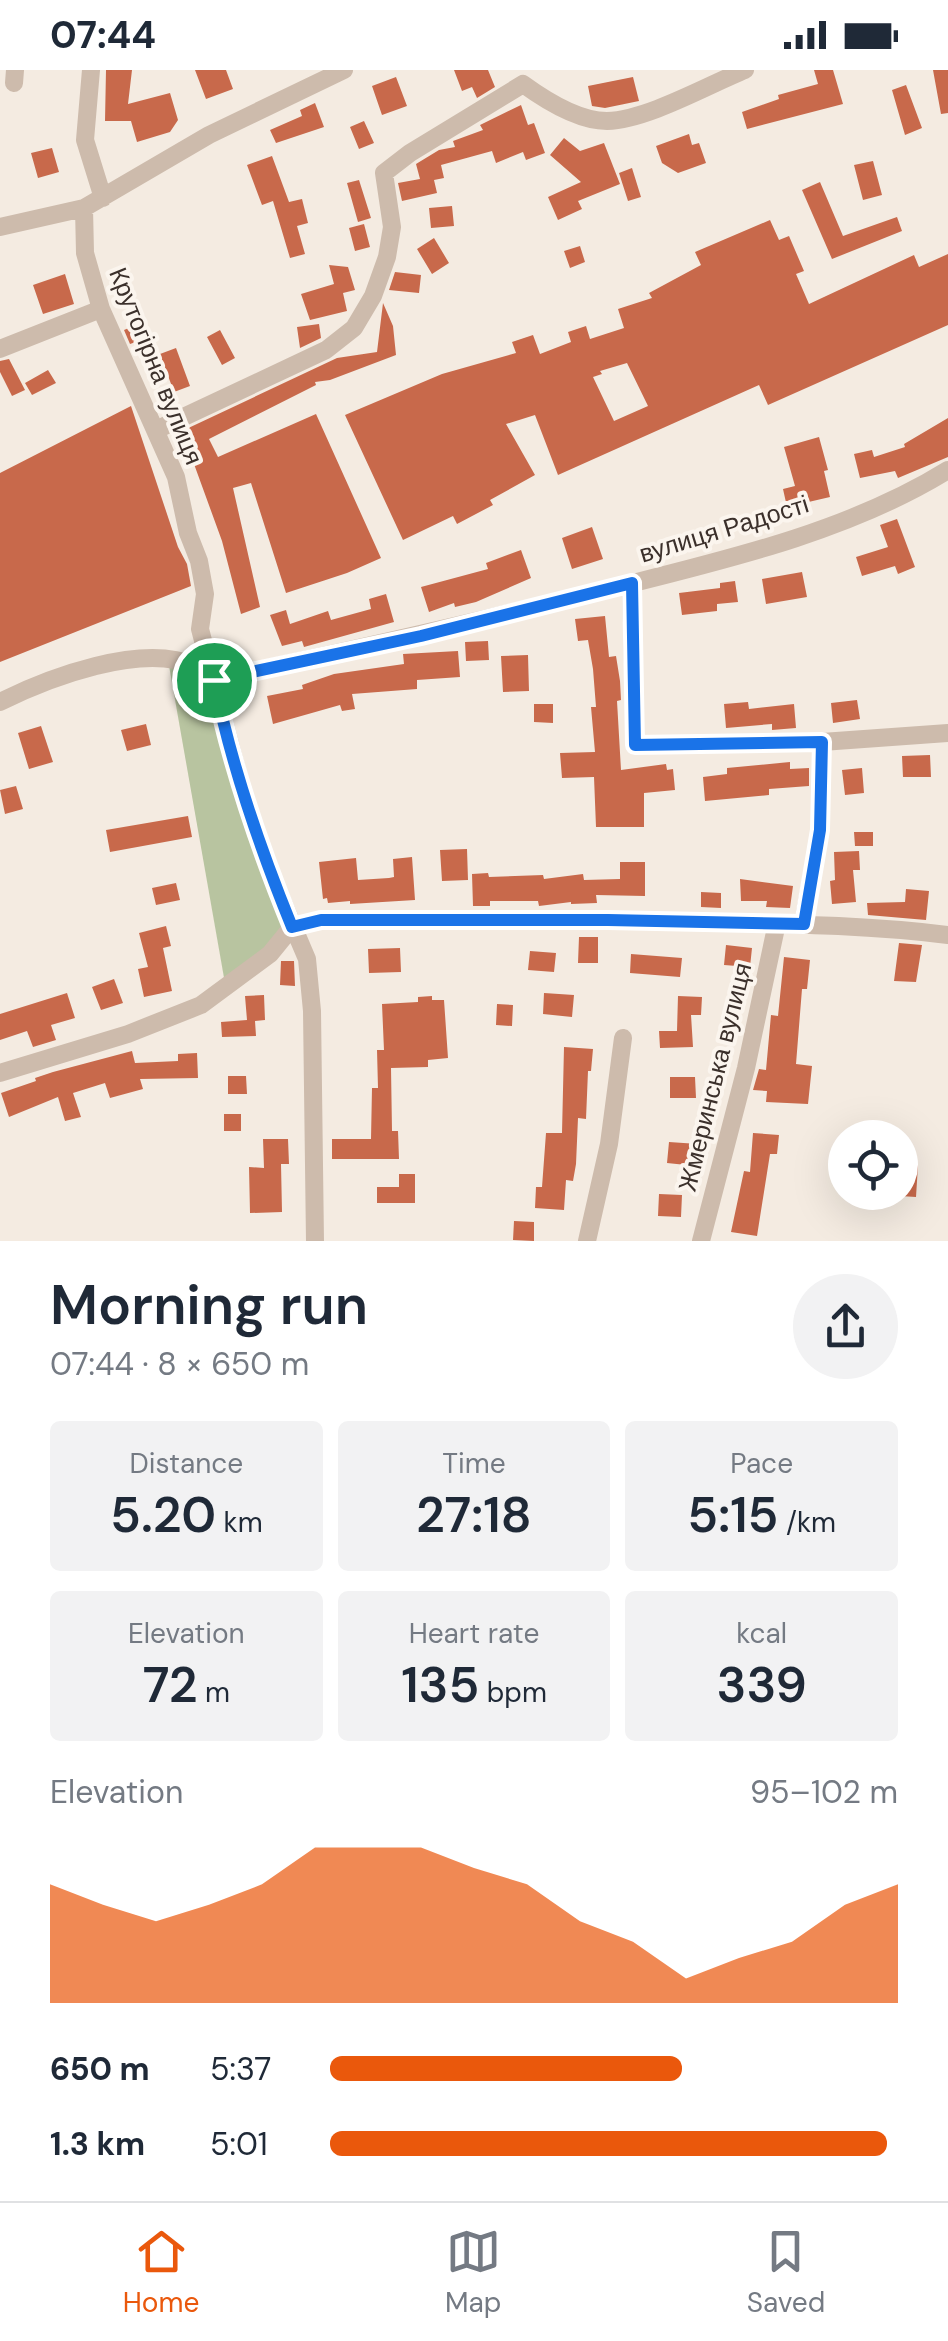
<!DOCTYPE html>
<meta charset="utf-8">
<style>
:root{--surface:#fff;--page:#f2f2f3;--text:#1f2937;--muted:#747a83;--line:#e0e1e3;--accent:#ea580c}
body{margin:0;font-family:"DM Sans",sans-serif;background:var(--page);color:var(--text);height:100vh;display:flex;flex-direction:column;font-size:38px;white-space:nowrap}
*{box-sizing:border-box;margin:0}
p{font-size:32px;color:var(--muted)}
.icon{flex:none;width:55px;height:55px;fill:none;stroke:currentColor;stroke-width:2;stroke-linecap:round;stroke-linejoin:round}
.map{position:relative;height:1171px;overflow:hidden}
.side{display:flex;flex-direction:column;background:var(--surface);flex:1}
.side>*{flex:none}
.controls{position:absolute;left:828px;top:1050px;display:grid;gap:20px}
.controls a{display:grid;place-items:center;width:90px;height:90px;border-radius:50%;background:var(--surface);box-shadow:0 10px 40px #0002;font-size:50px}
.pin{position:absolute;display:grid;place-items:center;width:85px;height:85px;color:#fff;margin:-42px;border:5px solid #fff;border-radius:50%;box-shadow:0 2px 10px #0007}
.round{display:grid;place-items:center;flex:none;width:105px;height:105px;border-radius:52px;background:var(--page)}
.overview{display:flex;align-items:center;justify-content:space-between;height:170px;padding:0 50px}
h1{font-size:55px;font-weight:600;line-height:75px}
.stats{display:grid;grid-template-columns:repeat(3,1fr);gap:15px;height:170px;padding:10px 50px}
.stats div{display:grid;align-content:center;border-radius:10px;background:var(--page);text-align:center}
.stats b{font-size:50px;font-weight:600}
.stats small{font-size:28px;font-weight:400}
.stats p{font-size:28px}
.chart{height:280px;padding:20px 50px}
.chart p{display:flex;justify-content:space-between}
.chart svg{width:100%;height:180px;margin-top:10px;fill:var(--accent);opacity:.7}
ul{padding:0 50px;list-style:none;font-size:32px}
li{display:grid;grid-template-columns:160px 120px 1fr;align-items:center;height:75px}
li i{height:25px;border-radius:12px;background:var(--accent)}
.status{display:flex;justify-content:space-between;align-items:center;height:70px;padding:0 50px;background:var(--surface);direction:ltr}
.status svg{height:28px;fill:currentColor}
.dock{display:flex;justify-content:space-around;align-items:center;height:140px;border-top:2px solid var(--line);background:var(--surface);font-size:28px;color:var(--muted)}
.dock a{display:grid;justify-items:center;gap:5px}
.dock .on{color:var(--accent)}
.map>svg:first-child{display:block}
.green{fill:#b8c4a0}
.building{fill:#c8694b;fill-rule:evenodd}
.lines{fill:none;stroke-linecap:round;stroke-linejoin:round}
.minor{stroke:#cdbbac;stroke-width:18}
.route-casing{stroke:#fff;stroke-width:20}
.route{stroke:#1a73e8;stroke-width:12}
.labels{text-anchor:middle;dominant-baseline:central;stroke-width:8;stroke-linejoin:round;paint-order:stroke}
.street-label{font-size:25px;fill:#3b302b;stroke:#fbf5ee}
</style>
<div class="status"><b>07:44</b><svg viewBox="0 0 49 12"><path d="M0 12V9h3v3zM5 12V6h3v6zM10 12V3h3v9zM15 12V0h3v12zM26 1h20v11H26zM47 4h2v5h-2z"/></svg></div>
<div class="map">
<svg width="948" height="1171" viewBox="0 0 948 1171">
<rect width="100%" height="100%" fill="#f4ebe1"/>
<path class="green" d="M168 590 214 610 292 857 226 919Z"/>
<path class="building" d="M106 0H132L128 34 170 23 178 50 170 62 137 72 131 51H105Z
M195 0H226L233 19 206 29Z
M454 0H488L495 17 477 28 472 17 462 21Z
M814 0H833L843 34 747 59 742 42 779 29 778 25 818 14Z
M933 0H948V43L941 44Z
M396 7 407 36 382 45 372 16Z
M633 7 639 31 605 38 592 36 588 16Z
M906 15 922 58 905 65 892 20Z
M315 33 324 57 276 73 270 60 302 46 300 40Z
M521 35 528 55 534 53 545 83 526 90 523 82 496 93 492 81 441 95 444 108 434 110 437 123 402 131 398 113 420 109 416 94 439 80 455 77 453 71 483 60 480 55Z
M364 51 374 73 359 79 350 57Z
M689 64 692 75 699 73 706 93 678 103 662 93 656 76Z
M564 68 580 81 604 73 620 114 578 131 582 139 558 150 548 127 581 112 550 85Z
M52 78 59 102 38 108 31 83Z
M272 86 289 132 302 129 308 153 297 156 305 184 290 188 273 131 262 135 247 95Z
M873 91 882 125 863 130 854 95Z
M632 98 641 127 628 131 619 103Z
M359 110 371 148 358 152 347 113Z
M820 112 843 166 897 147 902 161 832 189 802 120Z
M452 136 454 156 431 158 429 138Z
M770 150 779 170 789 166 804 201 796 204 809 234 914 185 919 197 948 184V255L768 335 759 315 558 405 535 345 506 354 535 405 490 430 493 435 457 454 453 446 403 470 345 345 442 304 516 283 512 272 533 265 540 284 571 272 568 262 586 256 590 269 624 258 618 239 652 228 649 223 701 195 695 182ZM627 293 648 336 614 351 593 307 602 304 600 301Z
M364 154 370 177 355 181 349 158Z
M434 168 449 193 432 204 417 179Z
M580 176 585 192 570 198 564 181Z
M329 195 348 197 355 220 343 223 347 241 310 250 301 224 334 214Z
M395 202 421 205 419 223 389 220Z
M65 204 74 234 43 244 33 215Z
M383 233 393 256 396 285 330 310 315 312 316 315 209 369 218 387 316 344 381 488 347 503 286 523 251 413 233 418 260 537 241 544 222 471 182 361 337 288 377 282Z
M141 253 147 268 130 274 124 260Z
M319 254 321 268 300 278 297 257Z
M220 260 235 288 222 295 207 267Z
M176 278 190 316 174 322 160 284Z
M9 289 25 320 12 326 0 302V291Z
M48 300 56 313 32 325 25 313Z
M131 336 178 477 187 494 191 516 0 592V403Z
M948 348V387L898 408 895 401 860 408 854 384 872 380 874 387 905 377 904 374Z
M819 367 828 400 824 401 830 427 787 437 783 419 795 416 784 377Z
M897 449 915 497 898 504 895 496 862 506 856 487 888 477 880 455Z
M711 456 716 471 696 477 691 462Z
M592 457 603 489 572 499 562 468Z
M521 480 531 508 476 532 455 537 454 533 429 542 421 517 488 499 486 493Z
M802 502 807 527 766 534 762 509Z
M735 511 738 532 717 534V541L682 545 679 523 720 518V513Z
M386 524 394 552 304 577 302 571 282 576 270 545 286 540 290 554 328 541 331 550 371 539 369 529Z
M605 546 609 587 616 586 620 611 621 630 617 631 621 700 666 694 667 700 673 699 675 720 644 723V757H596L594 707 562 708 560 683 595 682 591 637H596L593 599 588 570 578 571 575 549Z
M488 571 489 590 466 591 465 572Z
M458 581 460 607 417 610V619L352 624 355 639 342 641 340 635 273 654 267 626 303 619 302 615 334 604 404 594 403 584Z
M528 585 529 621 503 622 501 586Z
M857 630 860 649 833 653 831 633Z
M748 632 749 639 794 634 796 658 772 660V654L726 658 724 634Z
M534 634H553V653L534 652Z
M146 654 151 675 127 681 121 660Z
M41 656 53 692 29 699 18 663Z
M930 685 931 707H903L902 686Z
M790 692V699L809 698V716L769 719V725L705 731 703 707 727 704V698Z
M862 698 864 723 845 725 842 700Z
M16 716 23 739 5 744 0 720Z
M188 746 192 767 110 782 106 760Z
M854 762H873V776H855Z
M467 779 468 810 442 811 440 780Z
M859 781 860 800H853L856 832 832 834 830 811 835 810 834 782Z
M412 787 415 830 350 834V831L328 833 327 828 323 829 319 792 356 788 358 810 389 808 394 807 393 789Z
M620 792H645V826L596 825 597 833 571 834V832L539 836 538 831H490V836H473L472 804 488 803 489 807 543 805 544 809 583 804 584 810 620 809Z
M740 809 793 816 790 838 766 837 767 831H741Z
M176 813 180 830 156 835 152 818Z
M906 819 929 821 926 850 868 845 867 833 905 832Z
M701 822 721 823V838L701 837Z
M166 856 171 876 163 878 172 921 144 927 138 899 148 897 139 863Z
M579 867H598V893H578Z
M899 873 922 875 916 912 894 911Z
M726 875 752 878 750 897 724 895Z
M400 878 401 902 369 903 368 879Z
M530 881 556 883 554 902 528 900Z
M631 884 682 888 680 907 630 903Z
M784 887 810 890 807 919H802L796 994 812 996 808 1034 766 1032 767 1021 753 1020 759 999 766 1000 771 945 778 946Z
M281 891H294L295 916 280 915Z
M114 909 123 933 101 940 92 917Z
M67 923 75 948 51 955 56 970 33 977 27 961 0 970V944Z
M544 923 574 925 572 947 543 944Z
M264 925 265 950 255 951 256 966 222 967 221 952 247 950 245 926Z
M432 926V930H444L448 988 428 990V997L391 998 392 1061H398L399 1089H332V1069H371L372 1018H378L377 980H384L382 934 418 932V927Z
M678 926 702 927 701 945H691L693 977 660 978 659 961H677Z
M497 934 513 935 512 956 496 955Z
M564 977 593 979 591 1001H588L586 1049 578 1048 576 1094 573 1111 566 1110 564 1140 535 1138 536 1117H542L546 1063H562Z
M132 981 135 993 178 991V984L197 983 198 1008 140 1009 143 1019 110 1028 105 1013 73 1023 81 1047 65 1051 58 1027 9 1047 1 1023 36 1011 35 1008 53 1002Z
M228 1006H246L247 1024H228Z
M670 1007H695L696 1028H670Z
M224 1044H241V1061H224Z
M753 1063 779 1065 777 1084H770L757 1166 731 1162 744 1101 750 1102Z
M263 1069H288L289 1094H281L282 1142 250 1143 249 1097 264 1098Z
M669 1072 698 1074 696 1096 667 1093Z
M900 1094 918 1095 916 1127 900 1126Z
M399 1104H415V1133H377V1117H399Z
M659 1124 682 1125 681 1147 658 1146Z
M514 1151 534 1152V1171L513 1170Z"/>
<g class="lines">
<path class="minor" d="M91 0 85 70 103 128
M14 13 15 0
M84 138 85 183 101 239 176 407 188 463 199 491 205 524 200 559 245 731 267 795 307 889 312 941 315 1171
M0 157 84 138 209 65 344 0
M0 279 101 239
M156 360 326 280 354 258 373 226 387 187 392 157 384 103 410 83 523 14C545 30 578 51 607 51 647 50 708 15 745 0
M631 513 635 675 822 672 948 663
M0 632C48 608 142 572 195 596 201 599 208 605 214 610 348 581 481 551 613 518 725 490 850 461 948 400
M803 854 820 761 822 672
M0 1003 128 964 201 935 270 884 292 857 321 850C449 849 576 849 704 852 785 854 867 855 948 865
M587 1171 609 1074 623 968
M701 1171 746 998 777 853"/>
</g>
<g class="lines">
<defs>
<path id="route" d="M632 513 635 675 822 672 820 760 804 854 608 850H321L292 857C259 776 231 695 214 610L421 566Z"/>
</defs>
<use href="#route" class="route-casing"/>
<use href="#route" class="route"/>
</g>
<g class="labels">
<g class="street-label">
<text transform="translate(156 296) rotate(68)">Крутогірна вулиця</text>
<text transform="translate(724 459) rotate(-17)">вулиця Радості</text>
<text transform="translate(715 1007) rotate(-76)">Жмеринська вулиця</text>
</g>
</g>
</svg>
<div class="controls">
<a><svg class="icon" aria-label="locate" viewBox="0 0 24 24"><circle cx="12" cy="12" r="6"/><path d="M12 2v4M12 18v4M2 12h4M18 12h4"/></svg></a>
</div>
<div class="pin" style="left:214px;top:610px;background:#1e9e55"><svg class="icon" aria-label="arrive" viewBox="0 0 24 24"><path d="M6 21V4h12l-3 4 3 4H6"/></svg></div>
</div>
<section class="side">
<div class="overview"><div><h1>Morning run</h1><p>07:44 · 8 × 650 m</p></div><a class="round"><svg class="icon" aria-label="share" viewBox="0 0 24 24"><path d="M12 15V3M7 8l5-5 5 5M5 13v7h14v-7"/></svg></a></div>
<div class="stats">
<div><p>Distance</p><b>5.20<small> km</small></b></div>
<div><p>Time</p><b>27:18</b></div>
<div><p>Pace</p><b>5:15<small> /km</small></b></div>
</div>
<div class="stats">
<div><p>Elevation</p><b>72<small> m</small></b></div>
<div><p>Heart rate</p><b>135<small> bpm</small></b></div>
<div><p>kcal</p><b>339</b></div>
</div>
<div class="chart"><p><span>Elevation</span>95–102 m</p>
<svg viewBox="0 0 160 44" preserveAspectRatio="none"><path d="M0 44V15L10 20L20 24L30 20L40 15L50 6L60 6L70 6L80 11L90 15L100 24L110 29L120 38L130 33L140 29L150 20L160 15V44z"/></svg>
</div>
<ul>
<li><b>650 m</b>5:37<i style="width:62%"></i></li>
<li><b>1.3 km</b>5:01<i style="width:98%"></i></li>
</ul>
</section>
<nav class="dock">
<a class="on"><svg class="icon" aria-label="home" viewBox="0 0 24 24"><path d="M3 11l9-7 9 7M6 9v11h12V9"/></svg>Home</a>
<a><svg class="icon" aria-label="map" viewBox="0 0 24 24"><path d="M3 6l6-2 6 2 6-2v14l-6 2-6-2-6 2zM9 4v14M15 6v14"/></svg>Map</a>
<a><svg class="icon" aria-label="saved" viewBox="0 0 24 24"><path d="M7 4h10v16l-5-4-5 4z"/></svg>Saved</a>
</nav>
